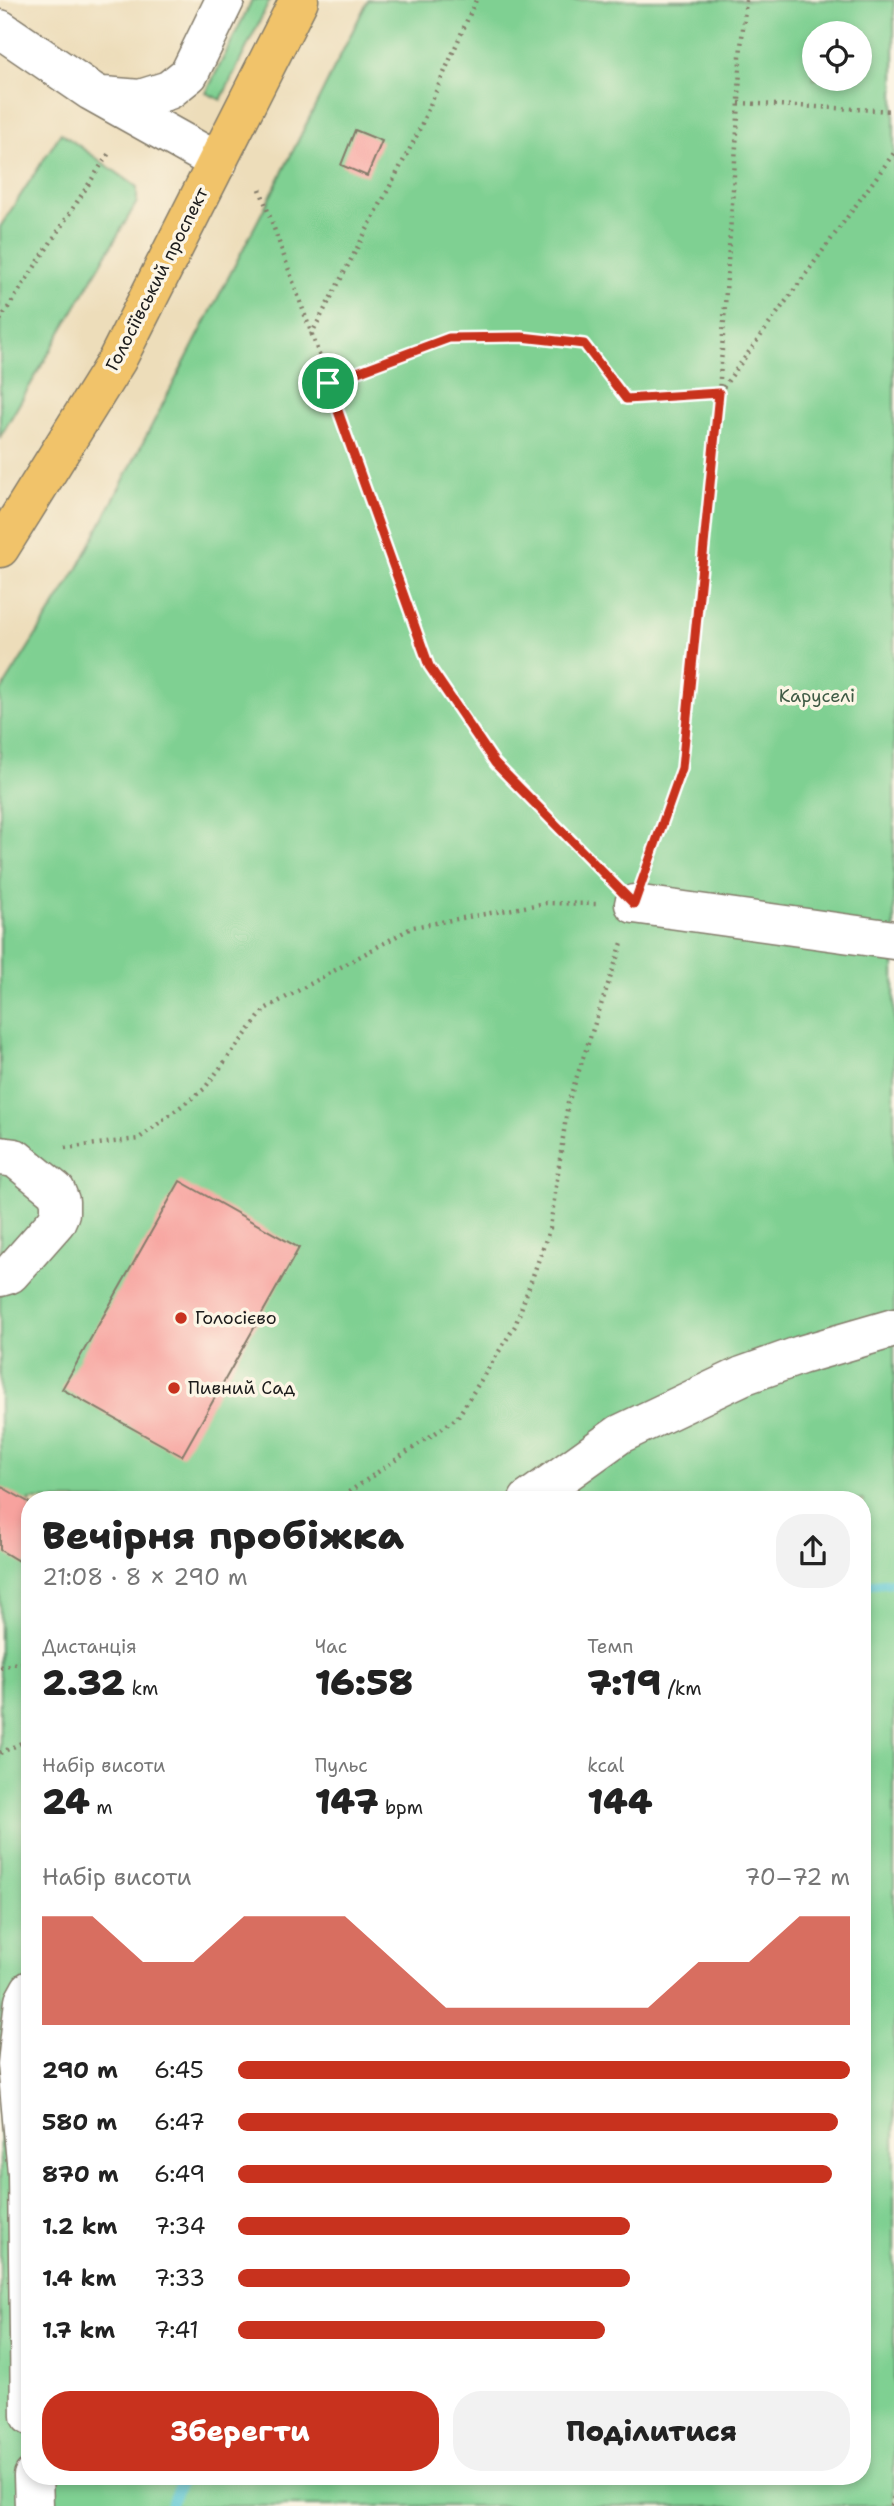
<!DOCTYPE html>
<html lang="uk">
<meta charset="utf-8">
<style>
:root{--surface:#fff;--page:#f2f2f2;--text:#222;--muted:#767676;--accent:#c8321e}
body{margin:0;font-family:"Shantell Sans",sans-serif;background:var(--page);color:var(--text);height:100vh;display:flex;flex-direction:column;font-size:26px;white-space:nowrap}
*{box-sizing:border-box;margin:0}
p{font-size:23px;color:var(--muted)}
.icon{flex:none;width:38px;height:38px;fill:none;stroke:currentColor;stroke-width:2;stroke-linecap:round;stroke-linejoin:round}
.map{position:relative;flex:1;overflow:hidden}
.side{position:absolute;left:21px;top:1491px;width:850px;height:994px;display:flex;flex-direction:column;background:var(--surface);border-radius:28px;box-shadow:0 4px 10px #0003}
.side>*{flex:none}
.tools{position:absolute;left:802px;top:21px;display:grid;gap:14px}
.tools a{display:grid;place-items:center;width:70px;height:70px;border-radius:50%;background:var(--surface);box-shadow:0 4px 10px #0003;font-size:35px}
.pin{position:absolute;display:grid;place-items:center;width:60px;height:60px;color:#fff;margin:-30px;border:4px solid #fff;border-radius:50%;box-shadow:0 2px 7px #0007}
.round{display:grid;place-items:center;flex:none;width:74px;height:74px;border-radius:28px;background:var(--page)}
.overview{display:flex;align-items:center;justify-content:space-between;height:119px;padding:0 21px}
h1{font-size:38px;font-weight:800;line-height:52px}
.stats{display:grid;grid-template-columns:repeat(3,1fr);gap:10px;height:119px;padding:7px 21px}
.stats div{display:grid;align-content:center}
.stats b{font-size:35px;font-weight:800}
.stats small{font-size:19px;font-weight:400}
.stats p{font-size:19px}
.chart{height:196px;padding:14px 21px}
.chart p{display:flex;justify-content:space-between}
.chart svg{width:100%;height:126px;margin-top:7px;fill:var(--accent);opacity:.7}
.button{display:flex;gap:14px;margin-top:auto;padding:14px 21px}
.button a{flex:1;height:80px;border-radius:28px;background:var(--accent);color:#fff;font-size:28px;font-weight:800;line-height:80px;text-align:center}
.button a+a{background:var(--page);color:var(--text)}
ul{padding:0 21px;list-style:none;font-size:23px}
li{display:grid;grid-template-columns:112px 84px 1fr;align-items:center;height:52px}
li i{height:18px;border-radius:9px;background:var(--accent)}
.map>svg:first-child{display:block}
.green{fill:#7fd092;stroke:#4e7657;stroke-width:2;fill-rule:evenodd}
.lines{fill:none;stroke-linecap:round;stroke-linejoin:round}
.stream{stroke:#5bc7d3;stroke-width:10}
.building{fill:#f7a29e}
.minor-casing{stroke:#847c6b;stroke-width:41}
.highway-casing{stroke:#847c6b;stroke-width:41}
.path{stroke:#847c6b;stroke-width:4.5;stroke-dasharray:2 5;stroke-linecap:butt}
.minor{stroke:#fff;stroke-width:38}
.highway{stroke:#f1c36a;stroke-width:38}
.route-casing{stroke:#fff;stroke-width:14}
.route{stroke:#c8321e;stroke-width:9}
.poi-dot{fill:#c8321e;stroke:#fcf5e5;stroke-width:2.5}
.labels{text-anchor:middle;dominant-baseline:central;stroke-width:7;stroke-linejoin:round;paint-order:stroke}
.street-label{font-size:18px;fill:#1c1c1c;stroke:#fcf5e5}
.park-label{font-size:18px;fill:#3f5b45;stroke:#fcf5e5}
.poi-label{font-size:18px;fill:#1c1c1c;stroke:#fcf5e5;text-anchor:start}
</style>
<div class="map">
<svg width="894" height="2506" viewBox="0 0 894 2506">
<rect width="100%" height="100%" fill="#fcf5e5"/>
<filter id="ink" filterUnits="userSpaceOnUse"><feTurbulence type="fractalNoise" baseFrequency=".0143" numOctaves="2"/><feDisplacementMap in="SourceGraphic" scale="14" xChannelSelector="R" yChannelSelector="G"/><feConvolveMatrix kernelMatrix="1 2 1 2 8 2 1 2 1" color-interpolation-filters="sRGB"/></filter>
<filter id="wash" filterUnits="userSpaceOnUse"><feTurbulence type="fractalNoise" baseFrequency=".00686" numOctaves="4" result="noise"/><feDisplacementMap in="SourceGraphic" scale="28" xChannelSelector="R" yChannelSelector="G"/><feGaussianBlur stdDeviation="1.57" result="paint"/><feColorMatrix in="noise" values="0 0 0 0 0 0 0 0 0 0 0 0 0 0 0 0 0 1.4 0 .05"/><feComposite in="paint" operator="in"/></filter>
<g filter="url(#wash)">
<rect width="100%" height="100%" fill="#edddba"/>
<path class="green" d="M252 0H270L221 100 206 93Z
M368 0H894V2506H0V693L77 570 271 195ZM814 33H859V79H814ZM30 1500H863V2476H30Z
M61 133 137 187V202L0 437V227Z"/>
<g class="lines">
<path class="stream" d="M863 1585 894 1582
M170 2506 184 2476"/>
</g>
<g id="blocks">
<path class="building" d="M355 130 382 141 367 176 341 165Z
M180 1181 299 1248 182 1456 62 1389Z
M0 1486 30 1503V1556L25 1565 0 1550Z"/>
</g>
</g>
<g filter="url(#ink)">
<use href="#blocks" fill-opacity="0" stroke="#847c6b" stroke-width="2"/>
<g class="lines">
<defs>
<path id="minor" d="M0 29 91 91 218 162
M103 96 140 99 169 90 189 74 225 0
M634 904 894 940
M0 1156 15 1158 56 1191 60 1201V1213L56 1222 10 1274 0 1277
M528 1500 620 1434 742 1376 801 1355 894 1328
M30 1990 24 2001 17 2064 27 2173 30 2416
M33 2476 34 2506"/>
<path id="highway" d="M0 548 117 360 299 0"/>
</defs>
<use href="#minor" class="minor-casing"/>
<use href="#highway" class="highway-casing"/>
<path class="path" d="M739 103 894 111
M260 189 430 666 495 763 609 879
M0 320 109 153
M311 335 416 137 476 0
M328 383 449 338 522 337 584 344 626 399 719 393 739 102 740 56 746 0
M647 868 682 768 719 393 894 153
M65 1148 138 1139 204 1089 265 1009 413 927 546 903 599 904
M337 1500 457 1418 515 1326 550 1228 568 1103 623 940
M0 1667 30 1660
M0 1753 30 1739
M892 2506 894 2496"/>
<use href="#minor" class="minor"/>
<use href="#highway" class="highway"/>
</g>
</g>
<g class="lines" filter="url(#ink)">
<defs>
<path id="route" d="M522 337 584 344 626 399 719 393 682 768 634 904 495 763 429 666 328 383 449 338Z"/>
</defs>
<use href="#route" class="route-casing"/>
<use href="#route" class="route"/>
</g>
<g class="poi-dot">
<circle cx="181" cy="1318" r="7"/>
<circle cx="174" cy="1388" r="7"/>
</g>
<g class="labels">
<g class="street-label">
<text transform="translate(157 279) rotate(-63)">Голосіївський проспект</text>
</g>
<g class="park-label">
<text x="817" y="696">Каруселі</text>
</g>
<g class="poi-label">
<text x="195" y="1318">Голосієво</text>
<text x="188" y="1388">Пивний Сад</text>
</g>
</g>
</svg>
<div class="tools">
<a><svg class="icon" aria-label="locate" viewBox="0 0 24 24"><circle cx="12" cy="12" r="6"/><path d="M12 2v4M12 18v4M2 12h4M18 12h4"/></svg></a>
</div>
<div class="pin" style="left:328px;top:383px;background:#1e9e55"><svg class="icon" aria-label="arrive" viewBox="0 0 24 24"><path d="M6 21V4h12l-3 4 3 4H6"/></svg></div>
<section class="side">
<div class="overview"><div><h1>Вечірня пробіжка</h1><p>21:08 · 8 × 290 m</p></div><a class="round"><svg class="icon" aria-label="share" viewBox="0 0 24 24"><path d="M12 15V3M7 8l5-5 5 5M5 13v7h14v-7"/></svg></a></div>
<div class="stats">
<div><p>Дистанція</p><b>2.32<small> km</small></b></div>
<div><p>Час</p><b>16:58</b></div>
<div><p>Темп</p><b>7:19<small> /km</small></b></div>
</div>
<div class="stats">
<div><p>Набір висоти</p><b>24<small> m</small></b></div>
<div><p>Пульс</p><b>147<small> bpm</small></b></div>
<div><p>kcal</p><b>144</b></div>
</div>
<div class="chart"><p><span>Набір висоти</span>70–72 m</p>
<svg viewBox="0 0 160 44" preserveAspectRatio="none"><path d="M0 44V6L10 6L20 22L30 22L40 6L50 6L60 6L70 22L80 38L90 38L100 38L110 38L120 38L130 22L140 22L150 6L160 6V44z"/></svg>
</div>
<ul>
<li><b>290 m</b>6:45<i style="width:100%"></i></li>
<li><b>580 m</b>6:47<i style="width:98%"></i></li>
<li><b>870 m</b>6:49<i style="width:97%"></i></li>
<li><b>1.2 km</b>7:34<i style="width:64%"></i></li>
<li><b>1.4 km</b>7:33<i style="width:64%"></i></li>
<li><b>1.7 km</b>7:41<i style="width:60%"></i></li>
</ul>
<div class="button"><a>Зберегти</a><a>Поділитися</a></div>
</section>
</div>
